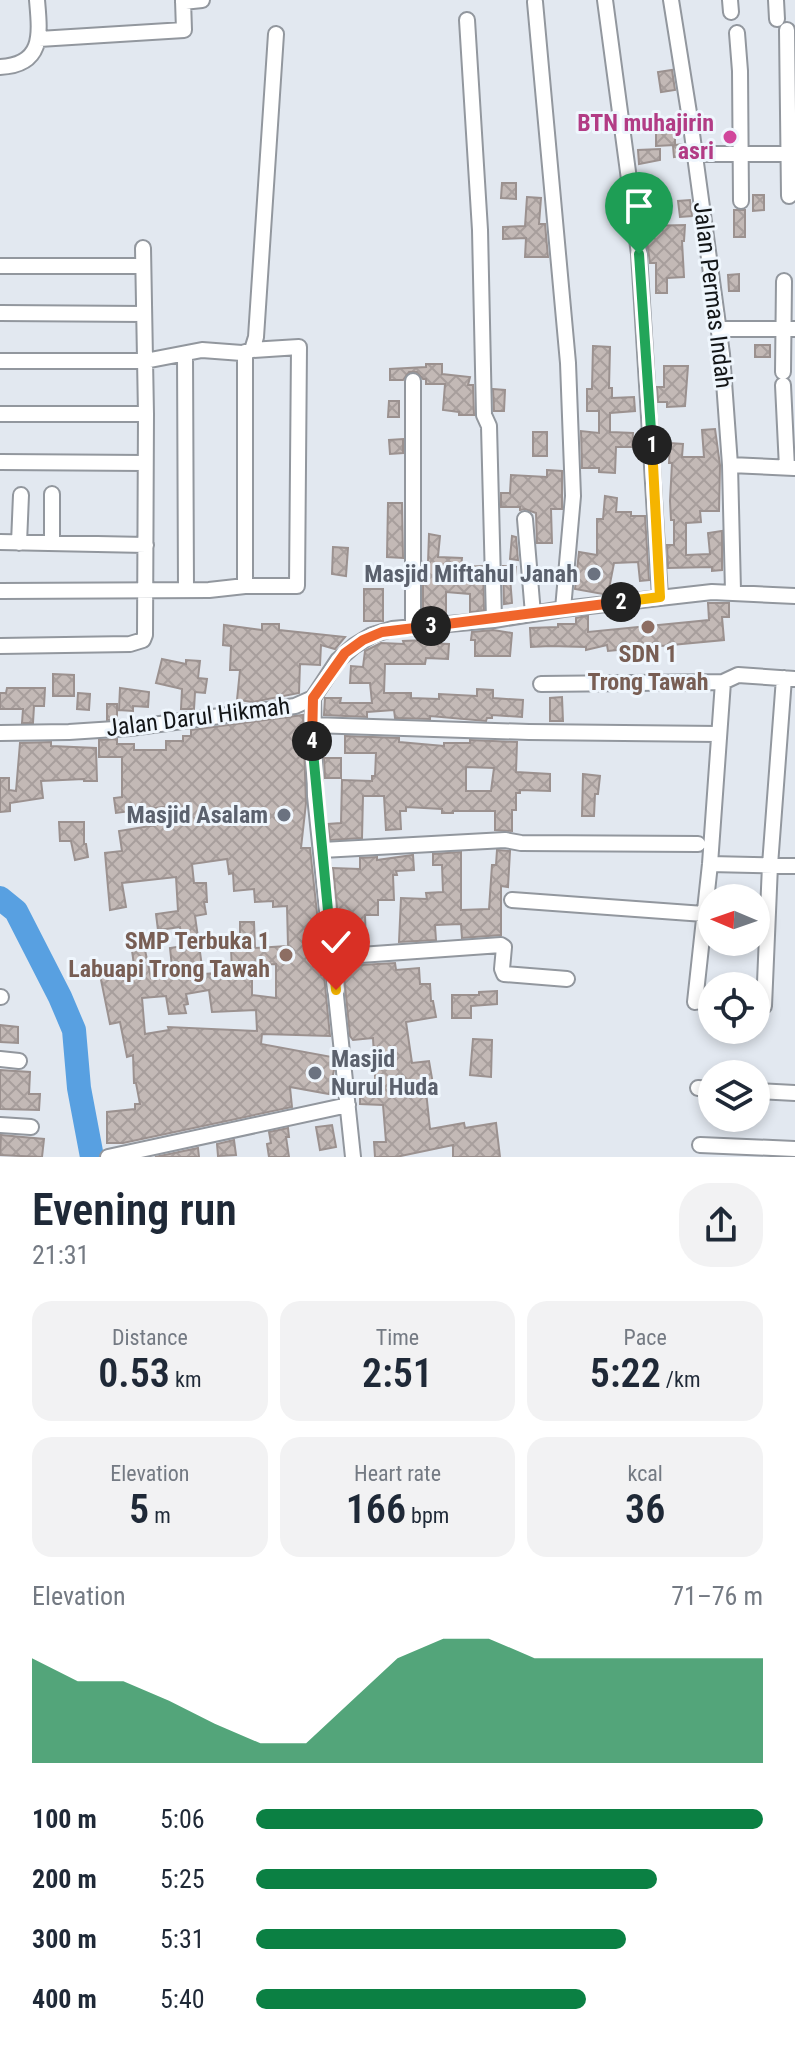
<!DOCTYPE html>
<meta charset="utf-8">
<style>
:root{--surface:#fff;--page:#f2f2f3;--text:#1f2937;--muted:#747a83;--accent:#0b8043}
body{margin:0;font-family:"Roboto Condensed",sans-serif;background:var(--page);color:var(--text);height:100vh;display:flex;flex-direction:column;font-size:30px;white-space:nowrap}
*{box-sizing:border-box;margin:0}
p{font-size:26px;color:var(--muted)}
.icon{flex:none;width:44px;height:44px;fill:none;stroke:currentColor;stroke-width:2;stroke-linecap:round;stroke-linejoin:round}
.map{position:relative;height:1157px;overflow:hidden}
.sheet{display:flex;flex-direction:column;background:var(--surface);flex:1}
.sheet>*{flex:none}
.needle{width:52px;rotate:272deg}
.controls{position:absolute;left:698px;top:884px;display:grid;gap:16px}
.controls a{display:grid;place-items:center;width:72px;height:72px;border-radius:50%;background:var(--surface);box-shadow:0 4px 12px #0003;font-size:40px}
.pin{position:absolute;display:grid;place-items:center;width:68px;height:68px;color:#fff;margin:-82px -34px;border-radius:50% 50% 50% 0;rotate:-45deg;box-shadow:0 0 8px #0007}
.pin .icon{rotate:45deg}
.km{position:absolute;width:40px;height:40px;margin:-20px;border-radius:50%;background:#222;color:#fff;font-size:22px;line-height:40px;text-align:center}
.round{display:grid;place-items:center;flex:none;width:84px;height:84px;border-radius:32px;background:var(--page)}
.summary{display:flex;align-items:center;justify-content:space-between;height:136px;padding:0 32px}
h1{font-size:44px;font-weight:600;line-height:60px}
.stats{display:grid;grid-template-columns:repeat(3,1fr);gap:12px;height:136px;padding:8px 32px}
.stats div{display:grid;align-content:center;border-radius:20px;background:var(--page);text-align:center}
.stats b{font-size:40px;font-weight:600}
.stats small{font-size:22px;font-weight:400}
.stats p{font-size:22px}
.chart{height:224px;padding:16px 32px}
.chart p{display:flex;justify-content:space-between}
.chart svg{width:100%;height:144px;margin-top:8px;fill:var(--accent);opacity:.7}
ul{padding:0 32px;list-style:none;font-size:26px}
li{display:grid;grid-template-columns:128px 96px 1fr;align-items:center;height:60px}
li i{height:20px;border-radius:10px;background:var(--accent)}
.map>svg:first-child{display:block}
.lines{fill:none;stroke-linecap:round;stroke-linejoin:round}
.river{stroke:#58a0e1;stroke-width:24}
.building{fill:url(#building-cross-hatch);stroke:#9b918f;stroke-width:2;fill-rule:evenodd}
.minor-casing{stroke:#92979e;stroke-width:18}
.minor{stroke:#fff;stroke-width:14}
.split-1-casing{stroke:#fff;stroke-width:16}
.split-2-casing{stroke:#fff;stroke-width:16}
.split-3-casing{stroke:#fff;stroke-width:16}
.split-4-casing{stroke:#fff;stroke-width:16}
.split-5-casing{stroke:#fff;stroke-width:16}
.split-6-casing{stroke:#fff;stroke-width:16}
.split-1{stroke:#22a559;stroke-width:10}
.split-2{stroke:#f5b400;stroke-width:10}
.split-3{stroke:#f0652b;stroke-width:10}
.split-4{stroke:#f0652b;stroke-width:10}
.split-5{stroke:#22a559;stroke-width:10}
.split-6{stroke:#f5b400;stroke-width:10}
.hotel-dot{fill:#d1479c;stroke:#eff6fd;stroke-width:3}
.worship-dot{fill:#6b7280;stroke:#eff6fd;stroke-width:3}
.education-dot{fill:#8d6e63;stroke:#eff6fd;stroke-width:3}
.labels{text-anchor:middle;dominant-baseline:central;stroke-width:6;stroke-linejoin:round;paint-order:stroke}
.hotel-label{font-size:24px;font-weight:bold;fill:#b23c85;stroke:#eff6fd;text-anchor:end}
.street-label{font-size:24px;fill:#131517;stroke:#eff6fd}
.worship-label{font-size:24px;font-weight:bold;fill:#5b616d;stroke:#eff6fd;text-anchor:end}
.education-label{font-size:24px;font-weight:bold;fill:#785e54;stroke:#eff6fd}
</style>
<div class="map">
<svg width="795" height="1157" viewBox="0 0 795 1157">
<defs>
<pattern id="building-cross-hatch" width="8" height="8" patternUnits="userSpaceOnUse" patternTransform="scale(2)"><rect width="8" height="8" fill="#c3b9b6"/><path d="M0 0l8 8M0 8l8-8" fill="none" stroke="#a79e9c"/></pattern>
</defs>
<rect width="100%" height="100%" fill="#e2e8f0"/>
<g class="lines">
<path class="river" d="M0 898 16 911 60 997 74 1030 79 1088 92 1157"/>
</g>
<path class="building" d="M672 70 675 90 661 92 658 72Z
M656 128H675V145L683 144 685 155 674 157 673 146 675 145 656 146Z
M660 149V160L639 164 638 150Z
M502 183H516V199L501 198Z
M753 195H764V210L753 211Z
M527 197 541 198 539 224H545L548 257H525L526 238 503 239V227L525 226Z
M690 200 692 216 680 217 678 201Z
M734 210H745V237H734Z
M685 225 684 241H682L684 277 667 278V293H656V263H650L645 226Z
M739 274V291H729L728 275Z
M755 345H770V357H755Z
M593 346 610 347 609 388H612V398L634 397 635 411 610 413V432L633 433 632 447H616L615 473 599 472V468H582L581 431 599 433V411H587V389H592Z
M426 364H442V374L470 377 468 385H473L474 415H459V412L443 410 445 384H426V379H423L417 372H409L403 380H390V369L426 367Z
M664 366H688L685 406 667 407V402H658L657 387H664Z
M493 389 505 390 504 411H494Z
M389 401H399V417H388Z
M715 429 720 465 719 511H700L701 522 686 523V555L710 554 708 533 722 531V570L712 571V567L668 568 667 545H674V520H671L670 501 672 463H669L670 443 683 444 682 457H704L702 430Z
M533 432H547V456H533Z
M403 439V453L390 454 389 440Z
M547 470 562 471V509H551L552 543H537L536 513 525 509 520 510V507H501V493H510L511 475 547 477Z
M605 496 617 498 616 512H631V516H645L649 580 640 581 638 562 614 563 608 594H603L575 589 579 552 597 555V519H603Z
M388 503H402L403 558 387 557Z
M429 534 440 536 438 557 462 558 461 567 483 566 484 611 470 612V594L446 592V614L423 616V562L428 563Z
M512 536 516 537 518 560 510 559Z
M333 547 348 548 346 576 332 574Z
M503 566 516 567 515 577H510L512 603 504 604Z
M364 589H383V621H364Z
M708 603H729V617H722L724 640 608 651 607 645 586 650V647L550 646 531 647 530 628 558 627V624H576V618L586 616H588V632L709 620Z
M262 624H279V630L345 637 335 649 321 645 320 665 300 664 299 693 253 702 237 700 240 670H230L231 646 223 645 224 625 262 630Z
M493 630 512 633 510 656H475V640H471L472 632Z
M426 640V643L449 644 448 659 426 658 425 664H385L384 693H411V698L439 699V694L477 696V689L493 690V698L523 700 522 717 492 715V718H487L486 721 430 716V719L395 718 394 710 367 712V717L324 715 325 698H341L340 703H372L370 683H350L351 666 363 667 365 651 381 643 404 644 403 641Z
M162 659 186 664V660L200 661 198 678 207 679 205 693 195 692 194 709H181L182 689 156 683Z
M53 674 74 675V696H53Z
M7 688H45L44 706H34L33 723H22L23 709H0V693H6Z
M120 688 149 692 148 707 133 706V711L119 710Z
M78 693 90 694 89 710 77 709Z
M562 697 563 721H550V698Z
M107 704H117V719L107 720Z
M303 715 306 803 301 848H310L321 950V975H324L330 1036 262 1034 261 1044 332 1057 334 1070 329 1094 290 1087 292 1107 123 1143H107V1112L135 1109V1104H140L136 1083H134L133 1055 127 1057 120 1022 110 1024 98 965 110 962 112 970 134 965 131 943 143 941 151 978 173 976 170 948 183 946 180 927 158 930 156 914 178 911 176 877 122 883 126 907 110 910 105 853 122 851 119 831 181 821 178 805 116 813 114 798 122 797V757H99V740L117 739V744H134V750H166V741H183V736H191V730ZM227 859 229 874 233 873 234 891 254 889 255 902 273 901V907L287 906 288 946 255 948 254 922H240V947L231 948 232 972 203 974 195 916 206 914 204 902H207L206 883H194L192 864ZM276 964V998L252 995V965ZM209 990 212 1012 256 1010 257 1031 168 1027 169 1030 145 1034 142 998 166 996 169 1014 186 1013 184 1005 188 1004 186 994Z
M345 736 399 738V742L444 746V743H470V740L517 742 516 772 550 774V791L520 790V793H516V810H512V831L495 830V811H453V813H442V809L406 807V811H400L401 829 386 830 384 796H363L362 838 330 840 328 824 341 823 342 780 372 781V776H375L376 753H345ZM466 767 494 768 491 791H466Z
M51 742V746L96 748 97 781H84V779L41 781 43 798 10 803V811L0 812V778H9V790L16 791 20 743Z
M324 758H341V778H325Z
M583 774 600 776 598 794H595L594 816H582Z
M59 822H84V844H86L88 857 75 860 71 841H60Z
M497 850 510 851 508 887 501 886V935L462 938 461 924 435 925 436 940 399 942 401 898 427 899 426 893 443 892 442 865H433V854L461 852V910L489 909 492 865H496Z
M413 855 414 870 396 871 397 875H393L394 900H378V915H365L366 945 351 946V917H338L333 868 360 869V858L377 857V860Z
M395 963 396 970 419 968 420 984H430L431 1001H433L436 1017 406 1022 412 1063 429 1061 434 1090 426 1091 430 1129 464 1123 465 1128 496 1123 500 1157H453V1145L396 1157H375L374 1142H386L383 1105 360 1104V1094H376L373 1038 353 1040 350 1036 343 966Z
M497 991V1004L471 1006V1018H452V995H479V992Z
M0 1025 18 1027V1043L0 1042Z
M473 1039 492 1040 491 1077 470 1075Z
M0 1070 30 1072 29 1094H40L39 1110 0 1109Z
M332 1125 336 1147 320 1150 316 1127Z
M288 1128 289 1137H286L289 1157H269L267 1144 271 1143 269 1132Z
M1 1135 44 1139 42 1157 0 1155Z
M234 1140 236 1155 218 1156 217 1144Z
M198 1148 199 1157H155Z"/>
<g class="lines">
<defs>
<path id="minor" d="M605 0 639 254 660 597
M671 0 690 119 722 354 730 465 733 591
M730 0 731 12
M776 0 777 19
M183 2 202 0
M535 2 568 363 573 496 563 609
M467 20 480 230 484 415 489 426 494 620
M787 30 789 196
M737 33 740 71 741 201
M39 39 184 30 183 0
M0 67C44 65 40 34 37 0
M695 154H795
M0 266H143
M0 313 144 314
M719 329H795
M245 352V586H297L299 347 252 350
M185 354 186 590
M0 361H145L202 350 242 353 252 350 256 337 276 34
M783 372 784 281
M783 385 787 468
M0 414H146
M0 462 145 463
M730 465 794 468
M525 519 533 614
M0 542 146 545
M52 542V494
M19 543 21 495
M0 591 209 590 245 586
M413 627V381
M0 646 130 644 143 640 145 635 146 414 143 248
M541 684 723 682
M313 698 315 796 353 1157
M312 725 529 732 718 734
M0 733 69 732 130 728 295 706 313 698 338 660 354 646 372 635 392 629 494 620 563 609 712 592 795 596
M322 850 505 840 521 843 698 844
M710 864 795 866
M512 900 704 914
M332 957 501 945 504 947 502 969 504 974 567 979
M0 997H1
M695 1002 710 864 723 682 738 675 795 679
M764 1006 770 865 784 678
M0 1059 19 1061
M698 1088 712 1089
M756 1091 795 1093
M0 1125 31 1127
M700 1145 795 1149
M108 1157 348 1105"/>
</defs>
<use href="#minor" class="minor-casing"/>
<use href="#minor" class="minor"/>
</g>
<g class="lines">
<defs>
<path id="split-1" d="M639 254 652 445"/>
<path id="split-2" d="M621 602 660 597 652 445"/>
<path id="split-3" d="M431 626 621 602"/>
<path id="split-4" d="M312 741 313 698 345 653 363 640 382 632 431 626"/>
<path id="split-5" d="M312 741 330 932"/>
<path id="split-6" d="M330 932 336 990"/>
</defs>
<use href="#split-1" class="split-1-casing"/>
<use href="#split-2" class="split-2-casing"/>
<use href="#split-3" class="split-3-casing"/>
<use href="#split-4" class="split-4-casing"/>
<use href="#split-5" class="split-5-casing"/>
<use href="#split-6" class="split-6-casing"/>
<use href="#split-1" class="split-1"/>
<use href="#split-2" class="split-2"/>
<use href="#split-3" class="split-3"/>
<use href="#split-4" class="split-4"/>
<use href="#split-5" class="split-5"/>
<use href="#split-6" class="split-6"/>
</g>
<circle class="hotel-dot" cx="730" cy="137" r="8"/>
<g class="worship-dot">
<circle cx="594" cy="574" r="8"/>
<circle cx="284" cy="815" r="8"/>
<circle cx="315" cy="1073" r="8"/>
</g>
<g class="education-dot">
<circle cx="648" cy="627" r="8"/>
<circle cx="286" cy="955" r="8"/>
</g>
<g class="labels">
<g class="hotel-label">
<text x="714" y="123">BTN muhajirin<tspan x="714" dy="28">asri</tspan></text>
</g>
<g class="street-label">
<text transform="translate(713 295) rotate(83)">Jalan Permas Indah</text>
<text transform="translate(198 717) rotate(-7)">Jalan Darul Hikmah</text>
</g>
<g class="worship-label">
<text x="578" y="574">Masjid Miftahul Janah</text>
<text x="268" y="815">Masjid Asalam</text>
<text x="331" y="1059" text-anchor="start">Masjid<tspan x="331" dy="28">Nurul Huda</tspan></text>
</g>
<g class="education-label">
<text x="648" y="654">SDN 1<tspan x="648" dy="28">Trong Tawah</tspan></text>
<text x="270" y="941" text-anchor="end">SMP Terbuka 1<tspan x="270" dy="28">Labuapi Trong Tawah</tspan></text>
</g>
</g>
</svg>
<div class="controls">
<a><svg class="needle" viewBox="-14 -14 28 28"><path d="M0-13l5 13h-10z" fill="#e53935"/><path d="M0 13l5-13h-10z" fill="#747a83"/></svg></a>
<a><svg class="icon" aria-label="locate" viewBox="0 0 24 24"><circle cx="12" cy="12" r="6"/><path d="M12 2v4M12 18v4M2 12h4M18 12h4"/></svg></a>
<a><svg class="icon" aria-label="layers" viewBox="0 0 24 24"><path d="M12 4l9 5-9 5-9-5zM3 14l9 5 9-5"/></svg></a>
</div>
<div class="pin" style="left:639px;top:254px;background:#1e9e55"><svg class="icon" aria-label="arrive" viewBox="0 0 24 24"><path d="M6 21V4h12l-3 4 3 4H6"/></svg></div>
<div class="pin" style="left:336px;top:990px;background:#d93025"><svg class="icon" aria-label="check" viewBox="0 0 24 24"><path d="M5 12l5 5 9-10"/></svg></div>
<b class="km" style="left:652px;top:445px">1</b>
<b class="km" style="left:621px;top:602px">2</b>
<b class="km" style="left:431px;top:626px">3</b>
<b class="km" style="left:312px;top:741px">4</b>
</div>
<section class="sheet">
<div class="summary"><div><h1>Evening run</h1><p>21:31</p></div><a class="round"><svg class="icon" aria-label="share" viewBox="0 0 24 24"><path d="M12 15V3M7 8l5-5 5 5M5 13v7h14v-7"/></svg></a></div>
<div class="stats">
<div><p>Distance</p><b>0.53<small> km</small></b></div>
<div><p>Time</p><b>2:51</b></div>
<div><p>Pace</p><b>5:22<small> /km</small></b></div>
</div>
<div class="stats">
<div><p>Elevation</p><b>5<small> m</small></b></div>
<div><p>Heart rate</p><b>166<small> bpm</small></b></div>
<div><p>kcal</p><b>36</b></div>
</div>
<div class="chart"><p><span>Elevation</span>71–76 m</p>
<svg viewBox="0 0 160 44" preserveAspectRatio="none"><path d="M0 44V12L10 19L20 19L30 25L40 32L50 38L60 38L70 25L80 12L90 6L100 6L110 12L120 12L130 12L140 12L150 12L160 12V44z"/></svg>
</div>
<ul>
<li><b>100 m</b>5:06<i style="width:100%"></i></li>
<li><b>200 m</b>5:25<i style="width:79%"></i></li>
<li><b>300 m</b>5:31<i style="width:73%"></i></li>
<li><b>400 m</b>5:40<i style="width:65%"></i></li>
</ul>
</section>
